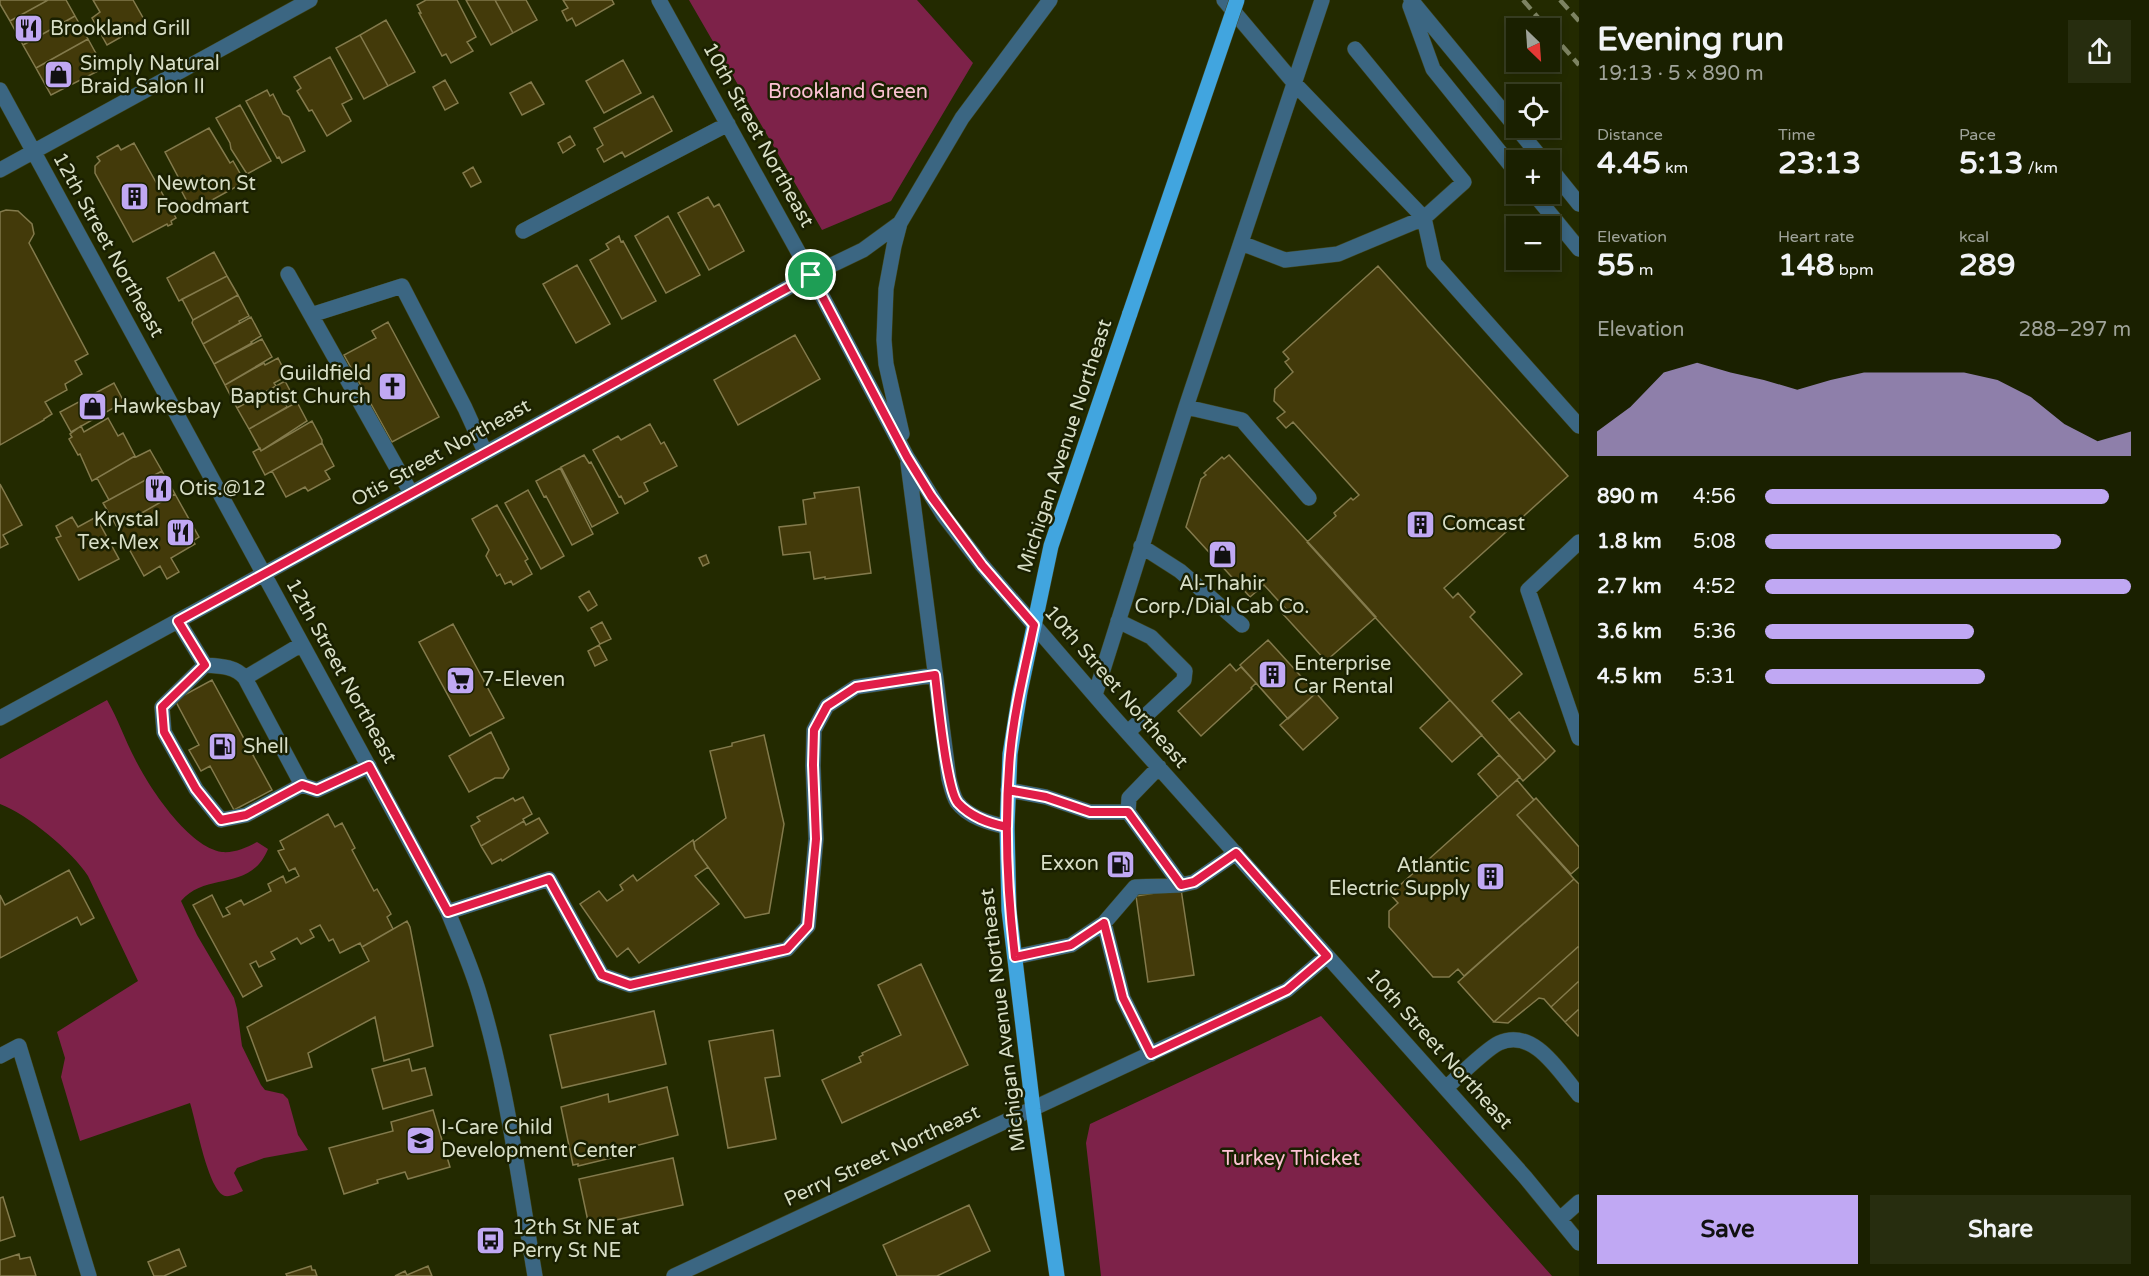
<!DOCTYPE html>
<meta charset="utf-8">
<style>
:root{--surface:#1a2000;--page:#272d0f;--text:#f1f3f6;--muted:#9fa399;--line:#383e22;--accent:#c0a8f3}
body{margin:0;font-family:"Varela Round",sans-serif;background:var(--page);color:var(--text);height:100vh;display:flex;flex-direction:column;font-size:22px;white-space:nowrap}
*{box-sizing:border-box;margin:0}
p{font-size:20px;color:var(--muted)}
.icon{flex:none;width:33px;height:33px;fill:none;stroke:currentColor;stroke-width:2;stroke-linecap:round;stroke-linejoin:round}
.map{position:relative;flex:1;overflow:hidden}
.side{display:flex;flex-direction:column;background:var(--surface);width:570px}
.side>*{flex:none}
.needle{width:39px;rotate:155deg}
.fabs{position:absolute;left:1506px;top:18px;display:grid;gap:12px}
.fabs a{display:grid;place-items:center;width:54px;height:54px;border-radius:0px;background:var(--surface);box-shadow:0 3px 9px #0003,0 0 0 2px var(--line);font-size:30px}
.pin{position:absolute;display:grid;place-items:center;width:51px;height:51px;color:#fff;margin:-26px;border:3px solid #fff;border-radius:50%;box-shadow:0 2px 6px #0007}
.round{display:grid;place-items:center;flex:none;width:63px;height:63px;border-radius:0px;background:var(--page)}
.overview{display:flex;align-items:center;justify-content:space-between;height:102px;padding:0 18px}
h1{font-size:33px;font-weight:700;line-height:45px}
.stats{display:grid;grid-template-columns:repeat(3,1fr);gap:9px;height:102px;padding:6px 18px}
.stats div{display:grid;align-content:center}
.stats b{font-size:30px;font-weight:700}
.stats small{font-size:16px;font-weight:400}
.stats p{font-size:16px}
.chart{height:168px;padding:12px 18px}
.chart p{display:flex;justify-content:space-between}
.chart svg{width:100%;height:108px;margin-top:6px;fill:var(--accent);opacity:.7}
.action{display:flex;gap:12px;margin-top:auto;padding:12px 18px}
.action a{flex:1;height:69px;border-radius:0px;background:var(--accent);color:#111;font-size:24px;font-weight:700;line-height:69px;text-align:center}
.action a+a{background:var(--page);color:var(--text)}
ul{padding:0 18px;list-style:none;font-size:20px}
li{display:grid;grid-template-columns:96px 72px 1fr;align-items:center;height:45px}
li i{height:15px;border-radius:8px;background:var(--accent)}
main{display:flex;flex:1;min-height:0}
.map>svg:first-child{display:block}
.green{fill:#7d2249}
.building{fill:#433a0a;stroke:#837a4c;stroke-width:1.5}
.lines{fill:none;stroke-linecap:round;stroke-linejoin:round}
.minor-casing{stroke:#404720;stroke-width:16}
.major-casing{stroke:#404720;stroke-width:16}
.minor{stroke:#3b6682;stroke-width:15}
.major{stroke:#41a5df;stroke-width:15}
.rail{stroke:#7d8362;stroke-width:4.5;stroke-dasharray:12 6;stroke-linecap:butt}
.major-bridge-casing{stroke:#404720;stroke-width:16;stroke-linecap:butt}
.major-bridge{stroke:#41a5df;stroke-width:15}
.route-casing{stroke:#fff;stroke-width:12}
.route{stroke:#e11d48;stroke-width:8}
.labels{text-anchor:middle;dominant-baseline:central;stroke-width:5;stroke-linejoin:round;paint-order:stroke}
.poi-label{font-size:20px;fill:#d8dec6;stroke:#1a2001;text-anchor:start}
.park-label{font-size:20px;fill:#fdc2d4;stroke:#1a2001}
.street-label{font-size:20px;fill:#d8dec6;stroke:#1a2001}
</style>
<main>
<div class="map">
<svg width="1579" height="1276" viewBox="0 0 1579 1276">
<rect width="100%" height="100%" fill="#232a00"/>
<path class="green" d="M689 0H917L973 63 891 201 822 230Z
M107 700C118 719 125 740 135 759 149 787 188 847 222 852 235 853 246 848 257 842L268 849C250 893 207 871 181 901L197 935 234 998 237 1009 242 1046 261 1085 265 1090 283 1094 288 1099 298 1135 308 1150 264 1158 237 1168 234 1173 243 1191C238 1193 231 1197 225 1196 208 1191 196 1121 190 1103L80 1141 61 1077 65 1058 57 1032 138 981 88 876C73 852 27 814 0 804V759Z
M1321 1016 1552 1276H1101L1086 1143 1090 1124Z"/>
<path class="building" d="M0 0H48L10 21 0 4Z
M48 0H66L75 16 23 45 10 21Z
M93 0H133L146 23 107 45 92 18 100 12Z
M426 0H457L476 37 467 42 473 51 451 63 446 54 442 56 419 13H421L417 5Z
M466 0H495L513 33 491 45Z
M495 0H526L537 20 513 33Z
M563 0H612L614 4 576 26 572 18 567 21 562 11 568 8Z
M75 16 88 39 36 68 23 45Z
M386 20 415 72 388 86 360 35Z
M360 35 388 86 364 99 336 48Z
M88 39 104 68 51 95 36 68Z
M330 57 352 99 342 104 351 121 327 136 312 110 309 111 297 91 301 88 294 77Z
M623 60 641 93 604 113 586 81Z
M445 80 458 103 445 110 433 87Z
M531 82 544 104 522 115 510 93Z
M267 90 270 96 273 94 283 114 289 117 305 151 282 163 279 157 277 158 246 101Z
M653 96 672 131 625 157 622 152 604 162 597 149 603 145 594 128Z
M240 105 271 161 247 174 231 149 230 143 216 118Z
M209 128 230 163 233 161 245 182 192 211 181 190 184 188 165 152Z
M570 136 575 145 563 153 558 143Z
M134 143 176 218 171 221 172 224 168 226 167 224 133 242 95 173V166L100 161 97 157 118 145 121 150Z
M473 167 481 182 471 187 463 173Z
M708 197 714 207 719 204 744 251 709 270 678 213Z
M6 210 18 211 32 224 34 234 29 243 88 354 75 361 82 374 65 384 67 390 45 402 52 414 44 419V420L0 445V212Z
M668 216 700 275 666 293 635 236Z
M619 236 621 242 623 241 656 301 622 319 590 260 609 249 606 244Z
M214 252 227 276 179 301 167 278Z
M577 265 610 324 576 343 543 284Z
M1378 266 1568 476 1444 588 1453 598 1458 593 1475 612 1470 617 1522 674 1492 701 1546 760 1523 781 1307 542 1336 516 1334 513 1351 498 1353 500 1359 495 1293 422 1286 428 1277 418 1285 412 1274 401 1275 389 1293 372 1285 362 1289 359 1283 352Z
M227 276 238 295 193 320 182 299Z
M238 295 249 316 239 321 240 323 203 344 192 323 193 320Z
M251 317 261 336 251 342 252 343 214 364 203 344Z
M388 322 439 417 392 442 344 355 376 338 372 331Z
M795 335 820 379 738 425 714 380Z
M262 339 272 357 225 385 214 364Z
M278 358 287 376 274 383 276 386 237 408 225 385 264 363 265 365Z
M285 381 295 400 286 405 287 407 249 429 237 408Z
M114 383 124 402 71 432 60 412Z
M297 402 307 421 261 451 249 429Z
M108 418 118 436 123 433 135 456 92 481 80 454 78 455 69 439 72 437 70 434 81 426 84 432Z
M312 421 322 440V443L265 475 253 452 260 448 261 451Z
M650 424 661 444 664 442 677 466 644 483 648 491 625 504 621 496 619 497 593 450 618 436 621 440Z
M322 443 334 466 325 471 330 479 308 491 305 487 286 497 272 471Z
M150 450 162 471 109 500 97 478 135 456 136 457Z
M584 455 589 463 591 462 618 513 592 527 561 467Z
M1229 455 1376 617 1326 661 1282 613 1286 609 1264 585 1250 597 1186 527 1201 479 1206 475 1204 473 1222 457 1224 459Z
M560 468 593 534 572 545 546 496 544 497 536 481Z
M162 471 175 494 117 527 103 503Z
M0 484 22 525 3 535 8 544 0 548Z
M859 487 871 573 825 579V577L814 579 810 552 783 555 779 527 806 524 803 500 815 498 814 493Z
M528 490 564 556 541 569 505 503Z
M175 494 199 537 193 541 195 544 171 558 179 572 167 579 160 566 144 576 117 527Z
M497 505 528 559 525 561 532 574 513 585 511 581 505 584 500 574 497 576 486 556 489 550 472 519Z
M72 517 78 527 96 517 119 559 79 580 56 538 61 536 56 526Z
M706 555 709 563 703 566 699 558Z
M589 591 597 605 588 611 579 597Z
M602 622 611 639 600 644 591 628Z
M453 624 504 718 470 736 419 642Z
M1268 640 1316 693 1288 719 1240 665Z
M599 645 607 660 595 666 588 651Z
M1230 664 1236 671 1241 667 1256 683 1251 688 1252 689 1201 736 1178 711Z
M212 680 272 790 234 810 210 766 201 771 189 750 199 745 175 700Z
M1316 693 1338 718 1303 750 1280 725Z
M1450 700 1482 735 1452 762 1420 728Z
M1519 712 1555 751 1546 760 1509 720Z
M491 732 509 769 503 778H495L469 792 449 756Z
M764 735 784 824 769 913 745 918 695 849 694 842 726 818 710 751 732 746V743Z
M1499 755 1520 777 1498 797 1478 774Z
M1517 780 1534 800 1517 815 1574 879 1464 976 1458 969 1449 977H1433L1389 927V911L1398 903 1390 894Z
M523 797 532 814 523 819 524 821 481 846 471 826 480 821 477 817 513 798 515 801Z
M1536 798 1579 847V867L1571 874 1517 815Z
M328 814 335 827 342 823 355 848 352 850 374 891 377 889 391 914 387 917 393 929 362 947 360 943 340 953 333 939 329 941 320 925 310 930 314 937 301 944 297 938 271 952 275 959 259 967 256 961 250 964 262 986 243 997 193 905 212 895 223 917 230 914 226 908 241 900 244 905 271 891 268 884 283 876 286 883 299 876 295 868 289 871 278 851 284 849 280 841Z
M539 818 548 833 502 861 501 859 492 864 481 846 524 821 526 825Z
M693 840 695 849 708 867 695 876 719 904 639 963 628 948 617 957 580 904 599 891 607 901 623 890 620 885 633 875 637 881Z
M69 870 94 918 81 925 77 917 0 958V895L5 905Z
M1574 879 1579 884V946L1494 1022 1458 982Z
M1181 889 1194 975 1148 982 1136 896Z
M407 921 410 927 433 1046 384 1061 375 1017 308 1053 312 1067 267 1081 247 1027 369 961 362 947Z
M1579 946V981L1551 1007 1544 999 1539 998 1508 1023 1494 1022Z
M921 964 968 1065 842 1123 822 1080 861 1062 859 1057 863 1055 862 1053 901 1035 878 985Z
M1579 981V1009L1565 1022 1551 1007Z
M1579 1009V1035L1578 1036 1565 1022Z
M654 1011 666 1064 562 1088 550 1035Z
M773 1030 780 1076 765 1078 776 1139 728 1148 709 1041Z
M409 1059 412 1071 425 1068 432 1095 383 1109 372 1069Z
M667 1087 678 1135 623 1149 624 1155 578 1166V1164L573 1165 561 1107 608 1094 609 1102Z
M433 1110 450 1167 408 1179 405 1172 377 1180 378 1183 344 1194 329 1148 393 1131 391 1122Z
M673 1158 683 1205 589 1226 579 1179Z
M3 1197 15 1236 0 1241V1198Z
M969 1205 990 1251 937 1276H897L883 1245Z
M179 1249 186 1266 164 1276H154L148 1262Z
M19 1254 20 1259 30 1257 36 1276H0V1260Z
M311 1266 312 1270H315L317 1276H287L286 1274Z
M428 1266 432 1276H395L405 1271 407 1275Z"/>
<g class="lines">
<defs>
<path id="minor" d="M659 0 811 275 907 457 944 516 982 565 1110 713 1525 1177 1579 1243
M1224 0 1295 84 1424 218 1434 263 1579 426
M1411 0 1543 160
M1410 6 1433 69 1516 172
M0 90 448 912C459 939 471 966 479 993 507 1085 519 1182 535 1276
M1550 168 1579 204
M0 170 310 0
M1534 194 1579 249
M523 231 728 124
M1241 243 1285 260 1338 254 1424 218 1464 182 1355 49
M288 274 411 493
M311 315 402 286 465 408 485 452
M1186 407 1242 420 1309 498
M902 434 886 364 884 340 886 289 894 246 900 223 962 118 1050 0
M908 463 949 779C951 786 953 796 957 802 968 817 989 823 1007 827
M1579 542 1528 590 1579 738
M1141 546 1180 571 1242 625
M178 621 205 665C219 666 235 666 245 678
M1118 621 1151 637 1185 671 1184 680 1128 732
M302 644 245 678 302 785 317 790 369 766
M205 665 162 707 164 732 196 789 221 820 246 815 302 785
M1095 695 1186 407 1322 0
M0 718 811 275 863 250 900 223
M1159 767 1129 798 1128 812 1181 885 1194 882 1236 853
M1008 790 1046 797 1090 812H1128
M448 912 549 879 602 975 630 985 787 949 808 926 816 839 813 766 814 730 827 706 856 687 935 675
M1104 923 1123 998 1151 1054
M1015 957 1071 945 1104 923 1135 887 1181 885
M0 1056 19 1046 89 1276
M1446 1088C1458 1077 1486 1049 1499 1043 1534 1027 1560 1073 1579 1095
M1561 1218 1579 1202
M674 1276 1287 990 1327 956"/>
<path id="major" d="M1057 1276 1033 1109 1009 910 1007 827 1010 754 1020 692 1051 546 1130 313"/>
</defs>
<use href="#minor" class="minor-casing"/>
<use href="#major" class="major-casing"/>
<use href="#minor" class="minor"/>
<use href="#major" class="major"/>
<path class="rail" d="M1523 0 1547 28
M1560 0 1579 21
M1550 32 1579 65"/>
<defs>
<path id="major-bridge" d="M1130 313 1237 0"/>
</defs>
<use href="#major-bridge" class="major-bridge-casing"/>
<use href="#major-bridge" class="major-bridge"/>
</g>
<g class="lines">
<defs>
<path id="route" d="M811 275 178 621 205 665 162 707 164 732 196 789 221 820 246 815 302 785 317 790 369 766 448 912 549 879 602 975 630 985 787 949 808 926 816 839 813 765 814 730 827 706 856 687 935 675C938 699 946 789 958 803 971 817 988 823 1007 827L1008 790 1046 797 1090 812H1128L1181 885 1194 882 1236 853 1327 956 1287 990 1151 1054 1123 998 1104 923 1071 945 1015 957C1007 890 1004 822 1010 755 1014 711 1025 668 1034 625L982 565 931 496 907 457 811 275"/>
</defs>
<use href="#route" class="route-casing"/>
<use href="#route" class="route"/>
</g>
<defs>
<symbol id="restaurant-square" viewBox="-11 -11 22 22"><rect x="-9" y="-9" width="18" height="18" rx="4" fill="#c0a8f3" stroke="#1a2001"/><path d="M-5-6h1v4h1v-4h1v4h1v-4h1v5L-1.5 .5V6h-2V.5L-5-1ZM5-6V6H3V1.5H1.5Q1.5-4 5-6Z" fill="#111"/></symbol>
<symbol id="shop-square" viewBox="-11 -11 22 22"><rect x="-9" y="-9" width="18" height="18" rx="4" fill="#c0a8f3" stroke="#1a2001"/><path d="M-5-2.5h2.3a2.7 3.5 0 0 1 5.4 0H5L5.5 6h-11ZM-1.5-2.5h3a1.5 2.3 0 0 0-3 0Z" fill="#111"/></symbol>
<symbol id="building-square" viewBox="-11 -11 22 22"><rect x="-9" y="-9" width="18" height="18" rx="4" fill="#c0a8f3" stroke="#1a2001"/><path d="M-4-6H4V6H1V3H-1V6H-4ZM-2.5-4.3h1.7v1.8h-1.7ZM.8-4.3h1.7v1.8H.8ZM-2.5-1h1.7V.8h-1.7ZM.8-1h1.7V.8H.8Z" fill="#111"/></symbol>
<symbol id="church-square" viewBox="-11 -11 22 22"><rect x="-9" y="-9" width="18" height="18" rx="4" fill="#c0a8f3" stroke="#1a2001"/><path d="M-1.2-6h2.4v3.5h3.3v2.4h-3.3V6h-2.4V-.1h-3.3v-2.4h3.3Z" fill="#111"/></symbol>
<symbol id="supermarket-square" viewBox="-11 -11 22 22"><rect x="-9" y="-9" width="18" height="18" rx="4" fill="#c0a8f3" stroke="#1a2001"/><path d="M-6-5.5h2.5l.6 2H6L4.5 2H-2.5L-4.4-4H-6ZM-1.5 3.2a1.3 1.3 0 1 0 .1 0ZM3 3.2a1.3 1.3 0 1 0 .1 0Z" fill="#111"/></symbol>
<symbol id="fuel-square" viewBox="-11 -11 22 22"><rect x="-9" y="-9" width="18" height="18" rx="4" fill="#c0a8f3" stroke="#1a2001"/><path d="M-5.5-6h7V0h2V4h1.3V-2.5L3-4.5l.8-.8L6-3V5H2.5V1h-1V6h-7ZM-4.2-4.7v3.2H.2V-4.7Z" fill="#111"/></symbol>
<symbol id="school-square" viewBox="-11 -11 22 22"><rect x="-9" y="-9" width="18" height="18" rx="4" fill="#c0a8f3" stroke="#1a2001"/><path d="M0-5L7-2L0 1L-7-2ZM-4 1L0 2.5L4 1V4Q0 6-4 4Z" fill="#111"/></symbol>
<symbol id="bus-square" viewBox="-11 -11 22 22"><rect x="-9" y="-9" width="18" height="18" rx="4" fill="#c0a8f3" stroke="#1a2001"/><path d="M-5-6H5V4H4V6H2V4H-2V6H-4V4H-5ZM-3.5-4V0h7V-4ZM-3.5 1.2v1.5H-2V1.2ZM2 1.2v1.5H3.5V1.2Z" fill="#111"/></symbol>
</defs>
<g fill-rule="evenodd">
<use href="#restaurant-square" x="12" y="12" width="33" height="33"/>
<use href="#shop-square" x="42" y="58" width="33" height="33"/>
<use href="#building-square" x="118" y="180" width="33" height="33"/>
<use href="#church-square" x="376" y="370" width="33" height="33"/>
<use href="#shop-square" x="76" y="390" width="33" height="33"/>
<use href="#restaurant-square" x="142" y="472" width="33" height="33"/>
<use href="#building-square" x="1404" y="508" width="33" height="33"/>
<use href="#restaurant-square" x="164" y="516" width="33" height="33"/>
<use href="#shop-square" x="1206" y="538" width="33" height="33"/>
<use href="#building-square" x="1256" y="658" width="33" height="33"/>
<use href="#supermarket-square" x="444" y="664" width="33" height="33"/>
<use href="#fuel-square" x="206" y="730" width="33" height="33"/>
<use href="#fuel-square" x="1104" y="848" width="33" height="33"/>
<use href="#building-square" x="1474" y="860" width="33" height="33"/>
<use href="#school-square" x="404" y="1124" width="33" height="33"/>
<use href="#bus-square" x="474" y="1224" width="33" height="33"/>
</g>
<g class="labels">
<g class="poi-label">
<text x="50" y="29">Brookland Grill</text>
<text x="80" y="64">Simply Natural<tspan x="80" dy="23">Braid Salon II</tspan></text>
<text x="156" y="184">Newton St<tspan x="156" dy="23">Foodmart</tspan></text>
<text x="371" y="374" text-anchor="end">Guildfield<tspan x="371" dy="23">Baptist Church</tspan></text>
<text x="113" y="407">Hawkesbay</text>
<text x="179" y="489">Otis.@12</text>
<text x="159" y="520" text-anchor="end">Krystal<tspan x="159" dy="23">Tex-Mex</tspan></text>
<text x="1442" y="524">Comcast</text>
<text x="1222" y="584" text-anchor="middle">Al-Thahir<tspan x="1222" dy="23">Corp./Dial Cab Co.</tspan></text>
<text x="1294" y="664">Enterprise<tspan x="1294" dy="23">Car Rental</tspan></text>
<text x="482" y="680">7-Eleven</text>
<text x="243" y="747">Shell</text>
<text x="1099" y="864" text-anchor="end">Exxon</text>
<text x="1470" y="866" text-anchor="end">Atlantic<tspan x="1470" dy="23">Electric Supply</tspan></text>
<text x="441" y="1128">I-Care Child<tspan x="441" dy="23">Development Center</tspan></text>
<text x="512" y="1228">12th St NE at<tspan x="512" dy="23">Perry St NE</tspan></text>
</g>
<g class="park-label">
<text x="848" y="92">Brookland Green</text>
<text x="1291" y="1159">Turkey Thicket</text>
</g>
<g class="street-label">
<text transform="translate(758 135) rotate(61)">10th Street Northeast</text>
<text transform="translate(108 245) rotate(61)">12th Street Northeast</text>
<text transform="translate(1065 446) rotate(-72)">Michigan Avenue Northeast</text>
<text transform="translate(441 453) rotate(-29)">Otis Street Northeast</text>
<text transform="translate(341 671) rotate(61)">12th Street Northeast</text>
<text transform="translate(1116 687) rotate(49)">10th Street Northeast</text>
<text transform="translate(1003 1020) rotate(-97)">Michigan Avenue Northeast</text>
<text transform="translate(1439 1049) rotate(48)">10th Street Northeast</text>
<text transform="translate(882 1156) rotate(-25)">Perry Street Northeast</text>
</g>
</g>
</svg>
<div class="fabs">
<a><svg class="needle" viewBox="-14 -14 28 28"><path d="M0-13l5 13h-10z" fill="#e53935"/><path d="M0 13l5-13h-10z" fill="#9fa399"/></svg></a>
<a><svg class="icon" aria-label="locate" viewBox="0 0 24 24"><circle cx="12" cy="12" r="6"/><path d="M12 2v4M12 18v4M2 12h4M18 12h4"/></svg></a>
<a>+</a>
<a>−</a>
</div>
<div class="pin" style="left:811px;top:275px;background:#1e9e55"><svg class="icon" aria-label="arrive" viewBox="0 0 24 24"><path d="M6 21V4h12l-3 4 3 4H6"/></svg></div>
</div>
<section class="side">
<div class="overview"><div><h1>Evening run</h1><p>19:13 · 5 × 890 m</p></div><a class="round"><svg class="icon" aria-label="share" viewBox="0 0 24 24"><path d="M12 15V3M7 8l5-5 5 5M5 13v7h14v-7"/></svg></a></div>
<div class="stats">
<div><p>Distance</p><b>4.45<small> km</small></b></div>
<div><p>Time</p><b>23:13</b></div>
<div><p>Pace</p><b>5:13<small> /km</small></b></div>
</div>
<div class="stats">
<div><p>Elevation</p><b>55<small> m</small></b></div>
<div><p>Heart rate</p><b>148<small> bpm</small></b></div>
<div><p>kcal</p><b>289</b></div>
</div>
<div class="chart"><p><span>Elevation</span>288–297 m</p>
<svg viewBox="0 0 160 44" preserveAspectRatio="none"><path d="M0 44V34L10 24L20 10L30 6L40 10L50 13L60 17L70 13L80 10L90 10L100 10L110 10L120 13L130 20L140 31L150 38L160 34V44z"/></svg>
</div>
<ul>
<li><b>890 m</b>4:56<i style="width:94%"></i></li>
<li><b>1.8 km</b>5:08<i style="width:81%"></i></li>
<li><b>2.7 km</b>4:52<i style="width:100%"></i></li>
<li><b>3.6 km</b>5:36<i style="width:57%"></i></li>
<li><b>4.5 km</b>5:31<i style="width:60%"></i></li>
</ul>
<div class="action"><a>Save</a><a>Share</a></div>
</section>
</main>
